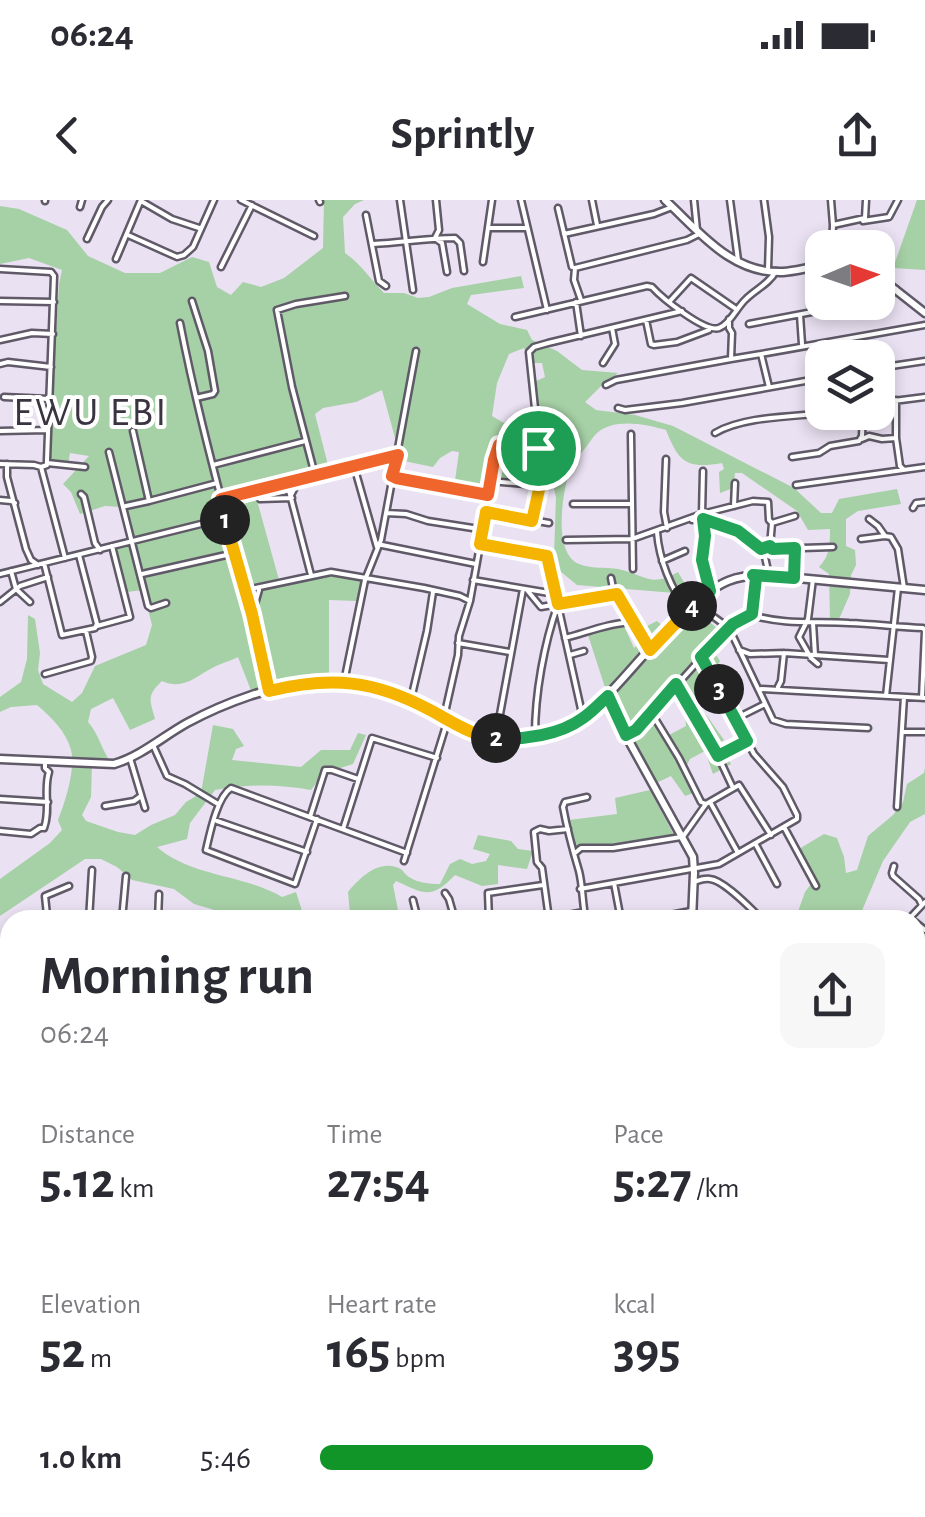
<!DOCTYPE html>
<style>
:root{--surface:#fff;--page:#f7f7f7;--text:#2b2b33;--muted:#7c7c81;--accent:#129528}
body{margin:0;font-family:"Alegreya Sans",sans-serif;background:var(--page);color:var(--text);height:100vh;display:flex;flex-direction:column;font-size:38px;white-space:nowrap}
*{box-sizing:border-box;margin:0}
p{font-size:32px;color:var(--muted)}
.icon{flex:none;width:55px;height:55px;fill:none;stroke:currentColor;stroke-width:2;stroke-linecap:round;stroke-linejoin:round}
.map{position:relative;flex:1;overflow:hidden}
.panel{position:absolute;left:0px;top:710px;width:925px;height:608px;display:flex;flex-direction:column;background:var(--surface);border-radius:30px 30px 0 0;box-shadow:0 5px 15px #0003}
.panel>*{flex:none}
.needle{width:65px;rotate:88deg}
.fabs{position:absolute;left:805px;top:30px;display:grid;gap:20px}
.fabs a{display:grid;place-items:center;width:90px;height:90px;border-radius:20px;background:var(--surface);box-shadow:0 5px 15px #0003;font-size:50px}
.pin{position:absolute;display:grid;place-items:center;width:85px;height:85px;color:#fff;margin:-42px;border:5px solid #fff;border-radius:50%;box-shadow:0 2px 10px #0007}
.km{position:absolute;width:50px;height:50px;margin:-25px;border-radius:50%;background:#222;color:#fff;font-size:28px;line-height:50px;text-align:center}
.round{display:grid;place-items:center;flex:none;width:105px;height:105px;border-radius:20px;background:var(--page)}
.head{display:flex;align-items:center;justify-content:space-between;height:170px;padding:0 40px}
h1{font-size:55px;font-weight:700;line-height:75px}
.stats{display:grid;grid-template-columns:repeat(3,1fr);gap:15px;height:170px;padding:10px 40px}
.stats div{display:grid;align-content:center}
.stats b{font-size:50px;font-weight:700}
.stats small{font-size:28px;font-weight:400}
.stats p{font-size:28px}
ul{padding:0 40px;list-style:none;font-size:32px}
li{display:grid;grid-template-columns:160px 120px 1fr;align-items:center;height:75px}
li i{height:25px;border-radius:12px;background:var(--accent)}
.status{display:flex;justify-content:space-between;align-items:center;height:70px;padding:0 50px;background:var(--surface);direction:ltr}
.status svg{height:28px;fill:currentColor}
header{display:flex;justify-content:space-between;align-items:center;height:130px;padding:0 40px;background:var(--surface);font-size:45px;font-weight:700}
.map>svg:first-child{display:block}
.green{fill:#a6d0a6;fill-rule:evenodd}
.lines{fill:none;stroke-linecap:round;stroke-linejoin:round}
.minor-casing{stroke:#605967;stroke-width:9}
.tertiary-casing{stroke:#605967;stroke-width:11}
.secondary-casing{stroke:#605967;stroke-width:12}
.minor{stroke:#fff;stroke-width:4}
.tertiary{stroke:#fff;stroke-width:6}
.secondary{stroke:#bfe3c3;stroke-width:8}
.split-1-casing{stroke:#fff;stroke-width:20}
.split-2-casing{stroke:#fff;stroke-width:20}
.split-3-casing{stroke:#fff;stroke-width:20}
.split-4-casing{stroke:#fff;stroke-width:20}
.split-5-casing{stroke:#fff;stroke-width:20}
.split-1{stroke:#f0652b;stroke-width:12}
.split-2{stroke:#f5b400;stroke-width:12}
.split-3{stroke:#22a559;stroke-width:12}
.split-4{stroke:#22a559;stroke-width:12}
.split-5{stroke:#f5b400;stroke-width:12}
.labels{text-anchor:middle;dominant-baseline:central;stroke-width:8;stroke-linejoin:round;paint-order:stroke}
.quarter-label{font-size:40px;letter-spacing:2.5px;fill:#3a3340;stroke:#fff}
</style>
<div class="status"><b>06:24</b><svg viewBox="0 0 49 12"><path d="M0 12V9h3v3zM5 12V6h3v6zM10 12V3h3v9zM15 12V0h3v12zM26 1h20v11H26zM47 4h2v5h-2z"/></svg></div>
<header><svg class="icon" aria-label="back" viewBox="0 0 24 24"><path d="M15 5l-7 7 7 7"/></svg>Sprintly<svg class="icon" aria-label="share" viewBox="0 0 24 24"><path d="M12 15V3M7 8l5-5 5 5M5 13v7h14v-7"/></svg></header>
<div class="map">
<svg width="925" height="1317" viewBox="0 0 925 1317">
<rect width="100%" height="100%" fill="#eae1f2"/>
<path class="green" d="M324 0H364L355 4 343 17 345 53C361 64 370 79 384 93H404L418 98 429 97 452 88 521 76 524 88 471 95 467 104 500 124 527 130 532 140 557 151 582 170 618 173 600 187 585 202 596 210 635 215 673 226 794 288 821 313H832L839 299 897 289 901 304 858 311 846 319V346L855 350 856 365 851 375 850 394 839 419H830L829 374 819 367C830 356 830 344 830 329L808 330 797 311 742 273H735L733 288 720 293 719 272 724 269 722 263C687 269 679 263 666 230 645 224 612 217 595 235 587 245 584 252 573 260 564 282 550 352 579 364 590 369 606 367 618 369 645 375 651 388 678 372L693 398 697 411 719 430 710 445 720 461 715 470 723 491 711 497 702 493 689 501 680 485 655 511 669 535 686 526 685 509 696 504 707 516 724 540 719 543 731 564 713 574 705 551 690 559 685 568 696 592 685 596 671 576 656 583 611 506 588 435 623 424 634 448 644 440 639 430 657 421 665 428 683 409 675 393 577 385 560 371 554 357 556 297 553 285 555 268 561 256 556 232 549 234 538 281H499L494 283 490 294 454 288 459 252 452 251 440 258 433 267 404 261 395 238 382 190 356 202 323 208 315 214 328 265 290 284 285 295 258 304 279 380H299L327 373 364 381 357 401 329 400V475L252 493 238 457C230 461 222 463 214 467 196 476 183 491 162 481 146 496 150 500 155 519L130 530 113 498 91 509 88 522C98 533 101 547 109 560L92 562 91 597 82 615 86 621 118 632 135 635 151 625 175 615 186 602 201 593 213 525 233 529 244 546 236 549 232 560 301 567 321 550H350L358 533 366 535 353 564 324 573 311 590C279 584 247 584 215 590L190 623 187 639 157 647C191 677 243 674 282 697L296 692 305 720H270L266 715 228 714 194 704 174 689 132 680 117 667 101 659H85L0 716V679L50 643 62 630 58 620C65 603 76 568 71 550 66 531 51 517 37 505L11 507 0 512V497L21 482 27 459 28 415 35 419 40 453 38 470 43 484 72 502 82 493 95 466 146 445 152 425 143 390 127 392 115 348 132 344 121 307 105 306 80 314 71 292 63 284 89 256 70 253 68 265 47 266 59 85 62 70 29 58 0 64V6L19 9 67 30 88 56 125 73H160L192 57 209 62 217 87 231 95 243 82 261 87 284 78 323 48ZM524 148 531 163H542L545 177 532 183 539 225 528 227 524 224 504 223 492 216 497 183 509 154Z
M917 0H925V70L893 68Z
M925 568V614L910 622 883 661 858 720H795L805 692 814 680 799 649 824 634 837 638 844 657 846 673 857 670 868 636 893 615 903 602 907 584 924 573Z
M650 590 674 635 576 649 569 620 617 614 615 598Z
M478 635 511 641 518 649 533 651 527 669 498 665V684L482 686 455 675C431 700 425 694 396 681L393 685 400 720H347L350 714 348 692C359 679 376 661 396 667 405 670 401 671 409 677 418 683 429 684 440 684L450 664 460 659 472 664 486 661 490 654 473 649Z
M925 1145V1209L915 1217V1154L919 1147Z
M585 1308H788L789 1317H589Z"/>
<g class="lines">
<defs>
<path id="minor" d="M241 0 314 36
M319 0 320 2
M400 0 413 90
M436 0 439 30 435 38 442 43 447 72
M521 0 547 110
M592 0 597 25
M694 0 697 30
M730 0 738 60
M764 0 769 37 768 70
M831 0 833 25 832 48
M45 1V0
M141 1 172 19 199 28
M80 7 82 0
M558 8 572 67
M366 15 379 81 386 86
M863 21 889 17 898 0
M833 25 865 18 866 0
M488 28H527
M564 34 654 14 672 7
M128 35 177 57 184 55 193 47 214 0
M87 39 102 7 108 0
M373 44C401 43 426 38 455 38L460 43 464 71
M116 59 141 0
M483 62 492 0
M221 67 252 5
M810 68 816 112
M0 69 51 72 54 76 47 260V265L41 267 65 358
M581 100 574 80 575 68 687 40 699 34
M878 100 886 98 896 89
M0 101 54 102
M192 101 208 151 215 191 213 194 196 198
M670 101 691 78 736 109
M576 102 581 136
M800 115 802 144
M515 117 647 86 652 87C661 97 705 133 719 128 730 124 737 107 746 99 756 89 769 84 776 71
M646 120 651 144 654 145 677 142 709 130
M180 123C204 247 242 368 269 491
M749 124 865 102
M0 140 32 133 53 134
M761 154 925 125
M731 159 761 154 769 187
M603 163 615 144 612 128
M0 164 8 162 51 167
M878 168 925 161
M606 185 616 180 731 159 732 133 729 128V119
M4 197 49 199
M896 200V238L900 266 903 269
M878 203 925 197
M618 208 625 210 682 203 822 178
M0 231 47 230
M715 233C745 215 799 217 834 212
M631 234 633 369
M862 239 869 236 882 239 896 238
M109 252 148 406 151 408 166 403
M545 254 564 249 568 238
M792 257 819 253 830 246 859 241 862 236 863 212
M666 259 664 312 667 328
M47 263 85 267
M0 264 34 265 41 267
M7 264V277L26 349 31 360 38 365
M213 265 305 241
M354 266 377 347
M703 271 702 314 705 334 703 360 710 391
M315 275 292 187 277 110 296 104 345 96
M392 275 485 295
M490 281 535 285 538 287
M287 283 311 375
M796 285 925 267
M255 292 260 299 292 298
M81 294 84 297 95 343 100 350
M291 295 300 278
M221 299 396 256
M0 300 11 301 15 303
M149 301 217 283
M573 304H632
M126 306 149 301 133 231
M734 306 735 283
M913 308 916 303 925 302
M486 312 549 323
M386 313 406 314 428 321 479 329
M869 319 878 326 885 336 891 337 898 349 904 388
M692 320C714 318 751 333 763 352 766 357 767 369 769 375
M532 321C537 300 546 278 548 257L539 249
M772 323 795 316
M657 332C659 359 671 390 688 410
M861 339 885 336
M566 340 632 339 702 314 753 301 768 302 769 320 772 323 770 346 761 349
M480 344 547 356 583 518
M382 345 476 364
M770 346 772 349 833 347
M662 361 685 351
M44 363 62 435 95 428 97 424 79 355
M11 371 16 389 30 402
M0 374 225 318
M142 374 235 353
M611 378 614 393
M794 378 795 349
M813 379 808 419 799 437 811 458 818 464
M473 380 555 394
M246 390 331 372 424 388 460 396 470 401
M527 390 541 407 617 394 650 450
M0 402 20 386 48 377
M697 402 703 409 729 428 773 520 786 524 868 528
M252 414 259 390
M684 415 695 414 703 409
M752 415C783 425 817 421 849 423 874 424 898 427 923 428L925 431 922 498
M813 423 815 455
M97 426 130 417 112 346
M565 438C588 432 609 423 632 422
M458 443 510 452
M739 450 750 454 784 453 889 460
M570 455 584 451
M45 474 91 461 92 457 86 431
M344 482 365 380 381 340 416 151
M676 484 718 556
M778 487 781 481 784 453
M761 489 925 498
M886 496 898 388
M411 499 427 431 433 392
M651 512 679 558 701 602 706 604
M444 517 458 455 459 436 470 401 486 312V299L499 246 507 244 533 251 539 246 529 152 534 147 548 143 682 111
M735 519 765 504
M904 532H925
M625 535 636 530 733 423 752 415 755 377
M496 536 523 389
M535 536C535 493 544 444 558 404
M153 545 167 576 185 584 218 604
M130 558 145 608
M733 588 718 556 747 541
M0 599 48 602
M710 602 737 651
M105 606 134 601 141 596
M897 607 904 497
M310 617 325 570H332L358 579
M317 619 295 684 206 650C210 633 217 597 231 588L407 653
M217 621 307 652
M784 627 816 686
M343 629 372 538 437 558
M0 631 31 634 40 628H44C51 610 43 590 49 572L45 568V563
M682 638 706 604 739 585 771 635
M755 643 777 684
M575 653 581 648H613L681 637
M404 661 448 519
M894 666 892 673 893 676 919 699 922 705
M694 682C700 680 703 678 710 679 724 680 752 710 763 720
M614 683 621 720
M580 689 719 664 797 619V615L783 587 754 554 701 457
M445 693 449 699 455 720
M413 700 418 720
M254 718V720
M549 719 542 668 537 662 534 632 540 629 549 631 568 629
M45 720 47 715 45 696 69 686
M89 720 92 670
M122 720 126 676
M158 720 159 694
M489 720 488 693 543 685
M541 720 584 712
M586 720C582 704 583 686 579 671 573 651 567 629 563 607L565 602 587 597
M659 720 665 716 691 711
M908 720 925 702
M915 722 925 730
M8 750 10 730
M0 782 10 781
M915 809 925 810
M0 816 10 815
M0 841H10
M0 873H10
M0 906 10 907
M915 925H925
M0 941 10 942
M0 974 10 975
M922 985 925 994
M0 1013 10 1014
M915 1035 925 1031
M0 1050 10 1047
M915 1059 918 1062 925 1059
M919 1106 925 1117
M915 1108 919 1106 920 1097 925 1095
M915 1141 925 1135
M0 1170 10 1163
M0 1212 10 1204
M0 1229 10 1242
M918 1238 925 1281
M58 1308 65 1317
M113 1308 120 1317
M220 1308 224 1317
M330 1308 334 1317
M423 1308 426 1317
M543 1308 547 1317
M580 1308 584 1317
M745 1308 747 1317
M780 1308 783 1317
M816 1308 818 1317
M895 1308 896 1317
M91 1310 95 1308
M424 1311 438 1308
M0 1315 5 1317
M230 1317 251 1308
M529 1317 545 1313"/>
<path id="tertiary" d="M665 0C699 31 731 74 783 72 797 71 809 67 822 66
M878 76 925 113
M608 496 613 512 693 657 694 673 692 720
M0 559 114 564C141 556 162 537 187 523 226 502 273 485 317 481 359 478 398 492 434 512 451 521 470 534 489 537 511 541 536 537 557 530 582 522 600 504 617 485 646 454 690 397 728 381 740 376 752 375 766 375L925 390
M853 1308 855 1317"/>
<path id="secondary" d="M915 988 925 983
M153 1317 167 1308"/>
</defs>
<use href="#minor" class="minor-casing"/>
<use href="#tertiary" class="tertiary-casing"/>
<use href="#secondary" class="secondary-casing"/>
<use href="#minor" class="minor"/>
<use href="#tertiary" class="tertiary"/>
<use href="#secondary" class="secondary"/>
</g>
<g class="lines">
<defs>
<path id="split-1" d="M225 320 221 299 398 255 392 276 396 278 488 295 494 260 499 245 509 244 534 251 538 248"/>
<path id="split-2" d="M225 320 252 414 269 491C331 476 374 480 430 510 451 521 472 536 496 538"/>
<path id="split-3" d="M496 538C524 540 560 535 583 518 592 512 600 503 608 496L626 535 636 530 676 484 718 556 747 541 719 489"/>
<path id="split-4" d="M692 406 710 391 702 360 705 336 703 319 738 331 761 349 770 346 772 349 795 348 794 378 753 375 756 378 752 414 733 424 701 457 719 489"/>
<path id="split-5" d="M538 248 549 260 547 273 540 285 532 321 486 312 480 344 547 356 558 404 617 394 650 450 692 406"/>
</defs>
<use href="#split-1" class="split-1-casing"/>
<use href="#split-2" class="split-2-casing"/>
<use href="#split-3" class="split-3-casing"/>
<use href="#split-4" class="split-4-casing"/>
<use href="#split-5" class="split-5-casing"/>
<use href="#split-1" class="split-1"/>
<use href="#split-2" class="split-2"/>
<use href="#split-3" class="split-3"/>
<use href="#split-4" class="split-4"/>
<use href="#split-5" class="split-5"/>
</g>
<g class="labels">
<g class="quarter-label">
<text x="91" y="213">EWU EBI</text>
</g>
</g>
</svg>
<div class="fabs">
<a><svg class="needle" viewBox="-14 -14 28 28"><path d="M0-13l5 13h-10z" fill="#e53935"/><path d="M0 13l5-13h-10z" fill="#7c7c81"/></svg></a>
<a><svg class="icon" aria-label="layers" viewBox="0 0 24 24"><path d="M12 4l9 5-9 5-9-5zM3 14l9 5 9-5"/></svg></a>
</div>
<div class="pin" style="left:538px;top:248px;background:#1e9e55"><svg class="icon" aria-label="arrive" viewBox="0 0 24 24"><path d="M6 21V4h12l-3 4 3 4H6"/></svg></div>
<b class="km" style="left:225px;top:320px">1</b>
<b class="km" style="left:496px;top:538px">2</b>
<b class="km" style="left:719px;top:489px">3</b>
<b class="km" style="left:692px;top:406px">4</b>
<section class="panel">
<div class="head"><div><h1>Morning run</h1><p>06:24</p></div><a class="round"><svg class="icon" aria-label="share" viewBox="0 0 24 24"><path d="M12 15V3M7 8l5-5 5 5M5 13v7h14v-7"/></svg></a></div>
<div class="stats">
<div><p>Distance</p><b>5.12<small> km</small></b></div>
<div><p>Time</p><b>27:54</b></div>
<div><p>Pace</p><b>5:27<small> /km</small></b></div>
</div>
<div class="stats">
<div><p>Elevation</p><b>52<small> m</small></b></div>
<div><p>Heart rate</p><b>165<small> bpm</small></b></div>
<div><p>kcal</p><b>395</b></div>
</div>
<ul>
<li><b>1.0 km</b>5:46<i style="width:59%"></i></li>
</ul>
</section>
</div>
